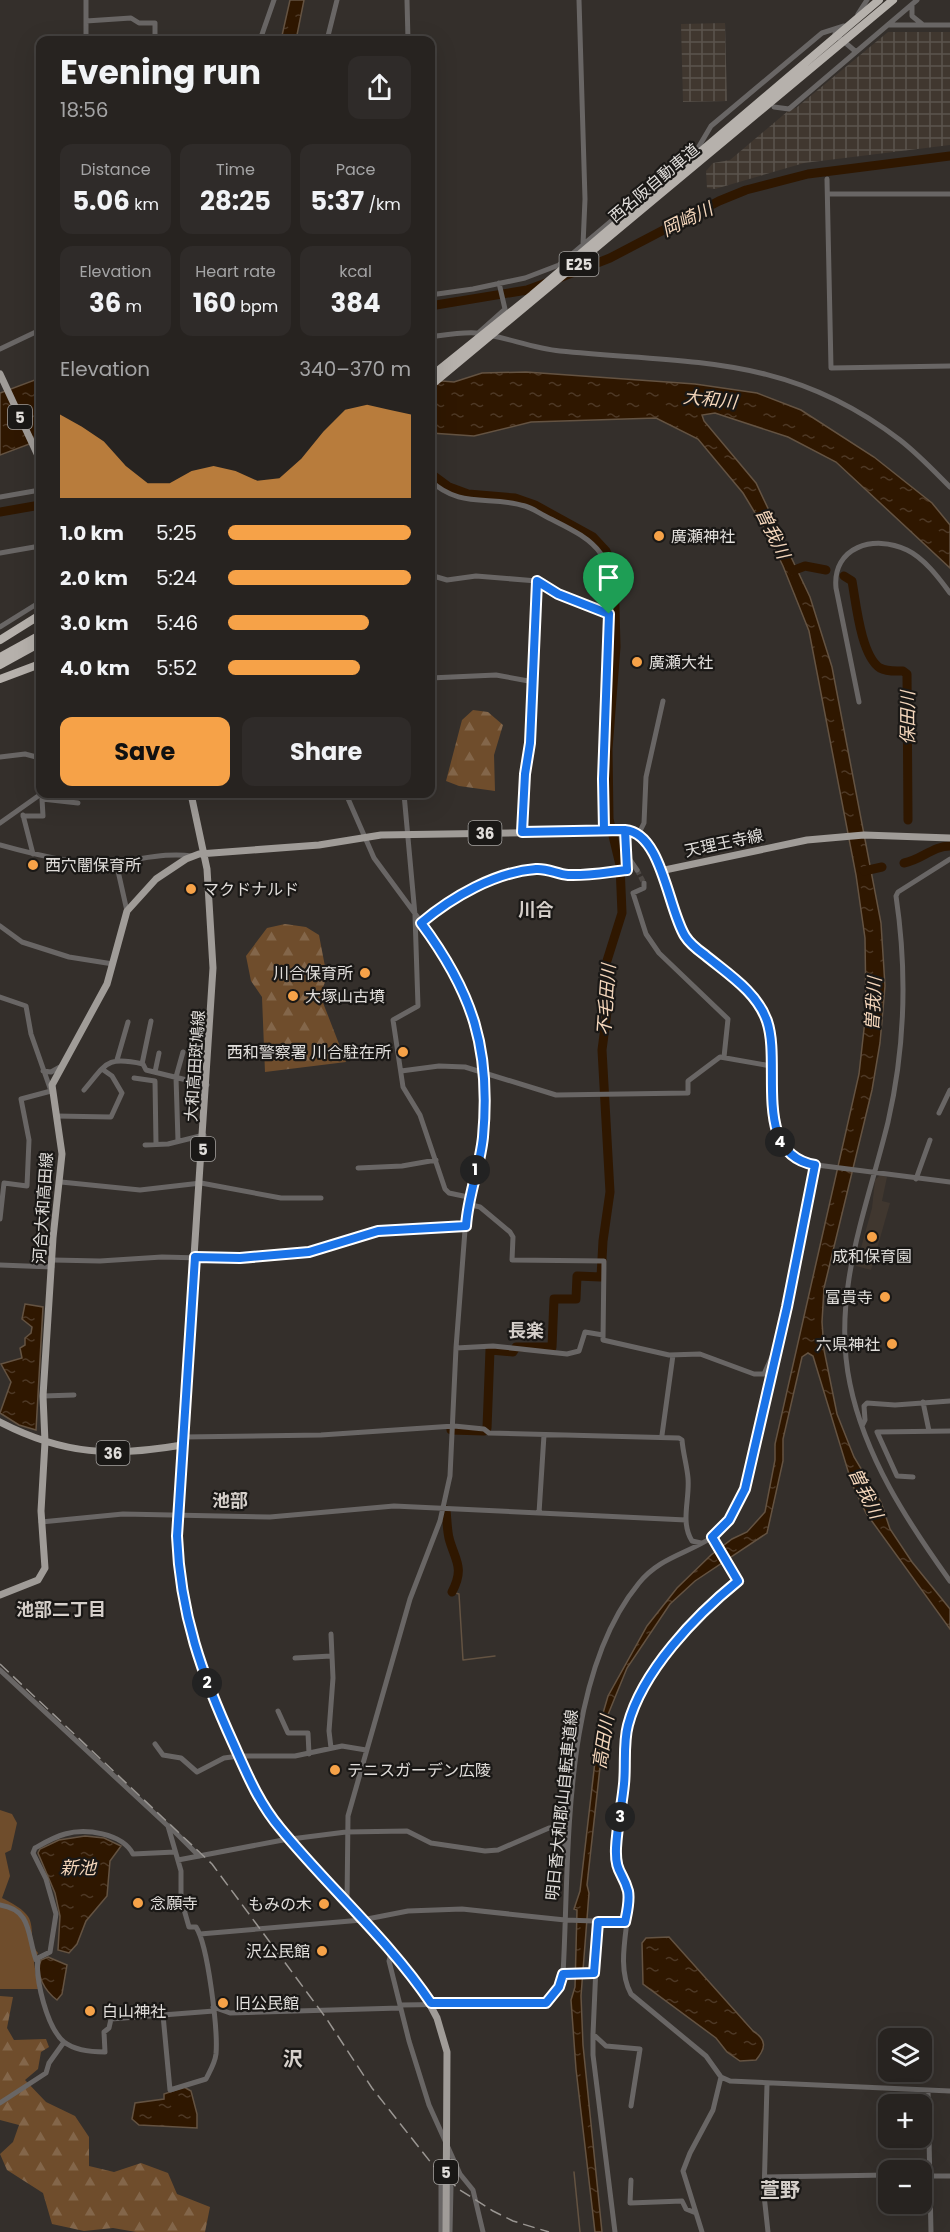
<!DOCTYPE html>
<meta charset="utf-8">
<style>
:root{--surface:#272320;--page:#2f2b29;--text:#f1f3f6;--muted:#a4a4a5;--line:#43403e;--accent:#f6a248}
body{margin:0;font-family:Poppins,"Noto Sans JP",sans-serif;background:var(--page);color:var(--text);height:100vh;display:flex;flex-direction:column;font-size:22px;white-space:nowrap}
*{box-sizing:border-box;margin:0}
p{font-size:20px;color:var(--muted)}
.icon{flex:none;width:33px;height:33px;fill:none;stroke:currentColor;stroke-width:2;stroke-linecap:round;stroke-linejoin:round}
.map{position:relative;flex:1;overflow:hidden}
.sheet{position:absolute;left:36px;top:36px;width:399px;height:762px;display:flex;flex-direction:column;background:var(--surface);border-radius:12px;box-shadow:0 6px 24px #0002,0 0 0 2px var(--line)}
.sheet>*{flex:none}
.buttons{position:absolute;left:878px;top:2028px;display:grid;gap:12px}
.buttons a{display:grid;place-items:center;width:54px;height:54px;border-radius:12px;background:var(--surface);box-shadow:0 6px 24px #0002,0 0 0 2px var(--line);font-size:30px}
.pin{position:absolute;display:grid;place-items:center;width:51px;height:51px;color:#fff;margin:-62px -26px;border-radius:50% 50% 50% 0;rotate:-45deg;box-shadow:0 0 6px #0007}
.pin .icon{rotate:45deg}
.km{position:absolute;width:30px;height:30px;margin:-15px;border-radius:50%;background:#222;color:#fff;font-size:16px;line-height:30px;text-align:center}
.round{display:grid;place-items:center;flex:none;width:63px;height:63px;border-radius:12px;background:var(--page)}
.head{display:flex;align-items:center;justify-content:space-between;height:102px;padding:0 24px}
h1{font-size:33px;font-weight:700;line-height:45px}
.metrics{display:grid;grid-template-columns:repeat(3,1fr);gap:9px;height:102px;padding:6px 24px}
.metrics div{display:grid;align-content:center;border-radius:12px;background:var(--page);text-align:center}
.metrics b{font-size:26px;font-weight:700}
.metrics small{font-size:16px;font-weight:400}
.metrics p{font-size:16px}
.chart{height:168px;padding:12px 24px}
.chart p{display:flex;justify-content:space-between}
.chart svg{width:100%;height:108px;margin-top:6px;fill:var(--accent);opacity:.7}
.button{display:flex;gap:12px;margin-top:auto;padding:12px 24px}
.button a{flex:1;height:69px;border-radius:12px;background:var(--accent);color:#111;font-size:24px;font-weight:700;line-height:69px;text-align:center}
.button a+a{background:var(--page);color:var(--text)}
ul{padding:0 24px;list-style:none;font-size:20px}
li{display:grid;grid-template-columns:96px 72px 1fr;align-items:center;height:45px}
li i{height:15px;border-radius:8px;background:var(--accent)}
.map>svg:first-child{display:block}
.built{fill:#40372f}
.industrial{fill:url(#industrial-grid)}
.forest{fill:url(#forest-firs)}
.green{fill:#6f4d2c}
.water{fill:url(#water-ripples);stroke:#645342;stroke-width:1.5}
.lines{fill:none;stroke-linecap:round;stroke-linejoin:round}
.stream{stroke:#645342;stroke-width:1.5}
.river{stroke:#2f1700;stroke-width:9}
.minor-tunnel{stroke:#4e4945;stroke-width:5;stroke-dasharray:5 2.5;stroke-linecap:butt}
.minor{stroke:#696665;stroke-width:5}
.major{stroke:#a09c98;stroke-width:7}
.highway{stroke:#b6b1ac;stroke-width:8}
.rail{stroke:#9a9692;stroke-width:1.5;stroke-dasharray:12 6;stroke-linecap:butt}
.route-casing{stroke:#fff;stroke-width:12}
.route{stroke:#1a73e8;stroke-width:8}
.poi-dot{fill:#f6a248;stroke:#1a1816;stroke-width:2}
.labels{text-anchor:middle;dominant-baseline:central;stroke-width:4.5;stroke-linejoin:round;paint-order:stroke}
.shield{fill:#1a1816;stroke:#a5a3a0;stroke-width:1.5}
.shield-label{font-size:15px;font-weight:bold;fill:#e1dedb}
.street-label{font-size:16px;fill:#e1dedb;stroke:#1a1816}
.poi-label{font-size:16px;fill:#e1dedb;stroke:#1a1816;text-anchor:start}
.water-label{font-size:18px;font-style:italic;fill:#f4d6bb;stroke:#1a1816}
.neighbourhood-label{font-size:18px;font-weight:bold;fill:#d5cfca;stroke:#1a1816}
.quarter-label{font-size:20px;font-weight:bold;fill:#d5cfca;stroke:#1a1816}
</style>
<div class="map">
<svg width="950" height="2232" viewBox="0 0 950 2232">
<defs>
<pattern id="industrial-grid" width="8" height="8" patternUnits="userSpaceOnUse" patternTransform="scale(1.5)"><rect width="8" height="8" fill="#40372f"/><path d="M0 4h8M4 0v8" fill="none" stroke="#5b544d"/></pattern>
<pattern id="forest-firs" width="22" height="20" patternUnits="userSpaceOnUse" patternTransform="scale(1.5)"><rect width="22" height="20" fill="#6f4d2c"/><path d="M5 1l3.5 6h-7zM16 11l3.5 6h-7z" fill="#83664a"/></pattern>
<pattern id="water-ripples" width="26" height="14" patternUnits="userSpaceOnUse" patternTransform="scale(1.5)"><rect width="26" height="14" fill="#2f1700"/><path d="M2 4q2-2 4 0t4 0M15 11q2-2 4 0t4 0" fill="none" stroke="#4d3825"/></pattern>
</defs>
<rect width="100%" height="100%" fill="#342f2b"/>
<path class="built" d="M880 1175 887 1177 882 1201 890 1203 871 1270 856 1266 872 1208 875 1180Z"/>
<path class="industrial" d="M725 23 727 101 683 102 681 24Z
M888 32H950V145L804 163 715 189 707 188 706 171 713 163 730 160 788 111 787 109 796 108Z"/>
<path class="forest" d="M473 710 488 712 503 725 494 755 495 791 459 786 446 781 462 720Z
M285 924 306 927 319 935 327 977 320 995 346 1062 265 1072 262 997 251 981 246 956 267 928Z
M0 1996 13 1997 7 2028 14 2040 46 2039 49 2047 41 2052 38 2069 25 2080 46 2102 75 2116 89 2137V2166L114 2172 141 2163 168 2173 177 2194 210 2207 205 2232H136L113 2228 84 2231 52 2224 43 2193 7 2170 0 2154 13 2142 19 2125 0 2120Z"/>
<path class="green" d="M0 1810 12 1814 17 1823 11 1850 5 1853 10 1876 2 1898C10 1902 20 1907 26 1914 36 1924 28 1942 38 1953L34 1962 38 1989H0Z"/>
<path class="water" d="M290 0H304L296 40H281Z
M526 372 695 384 757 393 801 410 874 457 932 503 950 525V568L836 462 788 437 715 413 702 415 704 421 756 483 810 597 832 667 881 923 885 986 880 1043 872 1090 824 1288 822 1322 824 1350 837 1414 854 1457 881 1502 890 1529 912 1562 950 1609V1629L866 1513 852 1484 813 1356 808 1353 802 1357 783 1439V1461L767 1533 695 1581 670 1604 627 1668 605 1722 587 1885 589 1893 581 1996 583 2045 602 2232H595L576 2069 571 2000 575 1987 577 1910 574 1909 580 1891 599 1727 608 1696 647 1626 677 1588 711 1555 732 1539 747 1532 765 1512 775 1460V1444L859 1074 866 1011 865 938 856 875 809 631 783 566 766 531 743 493 698 439 656 418 531 422 474 436 431 433 430 380 454 382 482 373Z
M40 378V440L0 455V393Z
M25 1304 43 1307 36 1430 19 1425 0 1413 11 1382 1 1364 22 1358 20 1348 25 1345V1338L31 1333 32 1327 22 1319Z
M85 1836 104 1838 121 1846 110 1861 107 1896 86 1921 77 1944 69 1953 58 1950 60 1916 55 1893 38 1853 40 1849 59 1840Z
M669 1937 753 2031C767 2040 766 2048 756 2060L740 2061 727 2052 716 2038 643 1984 642 1943 646 1938Z
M48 1957 67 1965 62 1994 57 2000C45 1991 35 1975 41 1960Z
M184 2087 191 2091 197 2114V2128L139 2125 132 2119 135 2103 164 2099V2094Z"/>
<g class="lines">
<path class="stream" d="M452 1592 459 1594 463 1660 495 1656
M574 2172 580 2232"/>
<path class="river" d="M559 278 610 258 719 201 746 190 808 174 950 156
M430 306 527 290 546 283
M430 473 449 487 468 494 515 498 535 505 593 537 606 551 614 569 616 647 608 749 609 819 620 865 622 913 605 967 607 1012 602 1050 610 1192 603 1241 601 1277 577 1276 576 1299H554L552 1347H516L513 1352 490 1350 487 1428 484 1431 451 1430
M0 512 40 505
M792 571 805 566 826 570
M844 576 852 581C856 603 861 656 880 668 887 672 896 671 903 671L907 674 908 820
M904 863C921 860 933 846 950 846
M864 871 882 867
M446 1510C447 1519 447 1529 449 1538 455 1561 465 1567 452 1592"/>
<path class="minor-tunnel" d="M637 870 644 883"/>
<path class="minor" d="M407 0 408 40
M579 0 585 199 583 245
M912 6V16L922 24
M858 14 867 0
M86 21 131 18 139 23H155V40
M888 25H950
M835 34 855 51
M86 40V0
M260 40 274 0
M327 40 337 0
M774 107 789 109 917 0
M827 179 831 368 950 366
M828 194H950
M430 279 433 294
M430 295 473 289 525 278 559 265 698 148 711 126 822 33 844 26
M477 334 505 309 499 283
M430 337C445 335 461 332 476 333 504 336 531 348 560 351 691 364 788 354 900 440 918 454 934 471 950 487
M0 349 40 330
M430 480C459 509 491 495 525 506 532 508 539 513 545 516 564 526 589 536 601 554 620 583 607 706 604 744 602 772 603 802 605 830
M0 497 40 490
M0 553 40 546
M430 575 447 580 476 576 537 581 558 594 609 613
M0 627 40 602
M430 678 496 675 534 682
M859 702 836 588C832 547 874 534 907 550 924 558 939 578 950 593
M0 757 25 754 40 758
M346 794 374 858 450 961 467 996 482 1049 484 1073 483 1138 467 1204 456 1348 450 1476 440 1521 410 1599 348 1816 347 1903
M404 794 415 915 418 1006 393 1020 403 1087 420 1115 445 1189 449 1193 468 1197
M23 815 33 854
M23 816H43L42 799 78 803
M0 823 41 794
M522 832 525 774 530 743 537 581
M639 833 644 823 646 777 663 701
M0 845C36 855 76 865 114 862 140 860 165 852 192 856
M626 854 637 870
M950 859 898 892 896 896C907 970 905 1048 888 1122 867 1208 831 1294 850 1384 865 1457 907 1521 950 1581
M116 862 127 911
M660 871C668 892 673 922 687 939 711 969 753 982 767 1020 782 1061 753 1148 809 1164L950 1182
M644 883V888L633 893 646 934 659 953 728 1019 724 1057
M421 923C452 897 495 872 536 869 547 868 557 874 568 875 587 875 608 872 627 870L625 830
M0 926 22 942 69 957 113 964
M0 997 26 1006 31 1034 51 1091 21 1099 29 1140 27 1186 4 1183 0 1219
M117 1060 128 1022
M142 1064 151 1021
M43 1071 51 1072 60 1067
M401 1071 439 1066 465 1067 556 1095 688 1093V1081L720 1057 771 1066
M155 1072 159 1053
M134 1078 155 1081 156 1144
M84 1090C107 1063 106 1056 143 1064L146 1070 207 1085
M939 1113 950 1090
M56 1116 111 1117 122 1093 112 1076 102 1069
M178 1141 176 1077 183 1052
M145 1145 168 1144 204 1135
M358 1168 402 1166 436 1160
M916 1179 930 1140
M61 1182 140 1190 201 1183 281 1198H321
M467 1204 480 1207 510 1232 513 1237 512 1260 604 1261 603 1340 669 1355 700 1354 754 1374H764L776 1348
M53 1260 100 1261 162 1257 240 1259 309 1252 378 1231 466 1226
M0 1265 52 1267
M456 1348 493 1346 567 1354 579 1351 585 1332 603 1335
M43 1396 74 1395
M923 1402 929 1431
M862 1426 865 1420 864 1406 867 1403 895 1405 950 1401
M662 1435 673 1355
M183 1437 321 1435 454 1426 484 1429 489 1433 679 1438 682 1440C683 1453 687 1466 688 1478 690 1499 680 1522 692 1541L701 1543
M913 1477 897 1476 877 1432 950 1431
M539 1513 544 1435
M41 1522 123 1514 270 1517 394 1506 686 1520
M712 1537 738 1581C696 1615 642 1671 628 1725 623 1743 626 1765 624 1784 621 1810 615 1835 616 1861 617 1875 629 1885 629 1900 628 1930 616 1966 631 1994L706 2056 721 2077 730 2081 950 2091
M331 1634 333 1678 329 1731 331 1748
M295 1658 331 1656
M0 1670 168 1826 181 1871V1899L189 1927H196C208 1945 218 2030 216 2054 215 2063 210 2071 206 2079L170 2090 163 2015
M278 1711 288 1733H308L309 1754
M155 1744 163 1755 181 1758 197 1772 224 1758 239 1756H295L342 1746 366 1750
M169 1826 199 1856
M175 1852 133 1854C122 1833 85 1828 65 1834 54 1837 44 1843 35 1848L33 1853 46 1879 56 1914 50 1952 38 1958C35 1979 47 2028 64 2042 76 2051 92 2052 105 2052L104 2032 109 2028 111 2019 214 2011
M178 1860 283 1840 346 1832 407 1831 431 1843 485 1851 498 1850 549 1828 560 1827 565 1852
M0 1905C32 1910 27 1934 36 1960
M598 1921 593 2034 606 2046 640 2049 631 2106
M200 1934 362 1920 408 1911 462 1909 565 1920 625 1922
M391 1953 389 1961 409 2041 429 2105 460 2174 473 2190 483 2232
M563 1974 594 1973
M400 2005 546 2003 559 1987 563 1974C570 1856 560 1679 639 1583 659 1558 686 1554 711 1538 723 1529 732 1516 740 1503L771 1381 815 1165
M213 2007 230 2013 400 2008
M593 2034V2055L615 2232
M767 2084 764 2195 768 2232
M928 2091 931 2232
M0 2103 46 2073 49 2063 64 2042
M921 2176H950
M765 2177 888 2175
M631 2180 630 2203 682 2201 686 2209 696 2213
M441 2232V2177
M450 2232 451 2187
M702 2232 683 2171 690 2153 713 2110 721 2077"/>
<path class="major" d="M0 374 40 460
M191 794 207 869 213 968 177 1515 178 1563 191 1638 215 1702 252 1785 278 1827 420 1986 437 2018 447 2052 446 2232
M0 1422C64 1455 113 1457 182 1445
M0 1595 38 1580 45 1568 41 1511 45 1442 43 1396 53 1238 62 1154 52 1085 107 984 127 911 156 879 186 859 199 854 319 845 381 835 634 831 648 844 660 871 807 840 864 835 950 838"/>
<path class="highway" d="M430 377 532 295 879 0
M430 386 893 0
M0 640 40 615
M0 657 40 635
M0 665 40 643
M0 679 40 664"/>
<path class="rail" d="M0 1664 212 1864 326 2018 372 2088 436 2169 460 2190 493 2211 513 2221 549 2232"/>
</g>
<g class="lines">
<defs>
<path id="route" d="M609 614 603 779 604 830H625L627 870C608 872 587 876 568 875 557 874 547 868 536 869 495 872 452 897 421 923 473 993 491 1049 483 1137 480 1167 468 1195 466 1226L378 1231 309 1252 240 1258 195 1257 177 1536C180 1614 202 1675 234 1745 247 1774 259 1803 280 1828 328 1887 388 1939 431 2003H546L559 1987 563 1974 594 1973 598 1922H625C627 1912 630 1901 628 1891 623 1872 615 1873 616 1848 617 1827 622 1805 624 1784 626 1765 623 1743 628 1725 642 1671 696 1615 738 1581L712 1537 729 1520 745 1489 787 1307 815 1165C751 1154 782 1065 767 1021 757 992 728 974 705 955 698 950 690 944 685 936 668 909 662 833 625 830L522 832 525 774 530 743 537 581 558 594 609 614"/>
</defs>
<use href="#route" class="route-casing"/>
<use href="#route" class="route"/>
</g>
<g class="poi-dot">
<circle cx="659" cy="536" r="6"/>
<circle cx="637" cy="662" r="6"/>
<circle cx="33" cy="865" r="6"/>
<circle cx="191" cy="889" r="6"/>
<circle cx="365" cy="973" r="6"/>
<circle cx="293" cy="996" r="6"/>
<circle cx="403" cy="1052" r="6"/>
<circle cx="872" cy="1237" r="6"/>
<circle cx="885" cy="1297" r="6"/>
<circle cx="892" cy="1344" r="6"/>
<circle cx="335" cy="1770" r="6"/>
<circle cx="138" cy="1903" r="6"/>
<circle cx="324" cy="1904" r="6"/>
<circle cx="322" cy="1951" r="6"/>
<circle cx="223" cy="2003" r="6"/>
<circle cx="90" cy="2011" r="6"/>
</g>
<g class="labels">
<g class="shield">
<rect x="559.5" y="252" width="39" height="24" rx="4.5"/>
<rect x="8" y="405" width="24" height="24" rx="4.5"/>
<rect x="468.5" y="821" width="33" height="24" rx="4.5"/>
<rect x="191" y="1137" width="24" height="24" rx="4.5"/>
<rect x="96.5" y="1441" width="33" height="24" rx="4.5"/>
<rect x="434" y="2160" width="24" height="24" rx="4.5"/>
</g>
<g class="shield-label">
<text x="579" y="264">E25</text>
<text x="20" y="417">5</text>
<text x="485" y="833">36</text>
<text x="203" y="1149">5</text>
<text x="113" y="1453">36</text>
<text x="446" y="2172">5</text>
</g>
<g class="street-label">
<text transform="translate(654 183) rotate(-40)">西名阪自動車道</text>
<text transform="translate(724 843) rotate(-12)">天理王寺線</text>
<text transform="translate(195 1066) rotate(-86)">大和高田斑鳩線</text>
<text transform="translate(43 1208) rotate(-86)">河合大和高田線</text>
<text transform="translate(562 1805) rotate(-84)">明日香大和郡山自転車道線</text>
</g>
<g class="poi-label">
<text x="671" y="536">廣瀬神社</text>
<text x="649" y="662">廣瀬大社</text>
<text x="45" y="865">西穴闇保育所</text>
<text x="203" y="889">マクドナルド</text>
<text x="353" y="973" text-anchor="end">川合保育所</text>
<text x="305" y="996">大塚山古墳</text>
<text x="391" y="1052" text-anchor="end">西和警察署 川合駐在所</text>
<text x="872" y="1256" text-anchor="middle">成和保育園</text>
<text x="873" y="1297" text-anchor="end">富貴寺</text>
<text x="880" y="1344" text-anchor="end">六県神社</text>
<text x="347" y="1770">テニスガーデン広陵</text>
<text x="150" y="1903">念願寺</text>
<text x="312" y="1904" text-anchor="end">もみの木</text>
<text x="310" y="1951" text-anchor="end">沢公民館</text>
<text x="235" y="2003">旧公民館</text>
<text x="102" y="2011">白山神社</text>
</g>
<g class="water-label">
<text transform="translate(687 219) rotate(-26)">岡崎川</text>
<text transform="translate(710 399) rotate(6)">大和川</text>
<text transform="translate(773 533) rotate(64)">曽我川</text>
<text transform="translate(907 718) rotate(-90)">保田川</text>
<text transform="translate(606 1000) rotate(-86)">不毛田川</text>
<text transform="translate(873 1004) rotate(-87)">曽我川</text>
<text transform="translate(866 1493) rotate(64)">曽我川</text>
<text transform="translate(603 1742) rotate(-81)">高田川</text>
<text x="78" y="1867">新池</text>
</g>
<g class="neighbourhood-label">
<text x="536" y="909">川合</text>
<text x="526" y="1330">長楽</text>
<text x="230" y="1500">池部</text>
<text x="61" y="1609">池部二丁目</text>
</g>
<g class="quarter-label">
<text x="293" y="2059">沢</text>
<text x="780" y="2190">萱野</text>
</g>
</g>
</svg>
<div class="buttons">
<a><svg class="icon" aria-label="layers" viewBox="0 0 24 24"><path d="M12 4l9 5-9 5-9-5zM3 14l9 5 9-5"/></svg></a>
<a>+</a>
<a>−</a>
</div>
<div class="pin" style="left:609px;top:614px;background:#1e9e55"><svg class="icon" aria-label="arrive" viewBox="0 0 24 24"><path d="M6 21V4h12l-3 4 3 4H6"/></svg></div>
<b class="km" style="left:475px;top:1170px">1</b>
<b class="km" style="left:207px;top:1683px">2</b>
<b class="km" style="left:620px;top:1817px">3</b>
<b class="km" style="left:780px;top:1142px">4</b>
<section class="sheet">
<div class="head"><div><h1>Evening run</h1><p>18:56</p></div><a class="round"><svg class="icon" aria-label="share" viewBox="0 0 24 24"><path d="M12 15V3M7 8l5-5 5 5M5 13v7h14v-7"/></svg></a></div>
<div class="metrics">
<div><p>Distance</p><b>5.06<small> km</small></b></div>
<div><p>Time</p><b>28:25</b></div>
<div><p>Pace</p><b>5:37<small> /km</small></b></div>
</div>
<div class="metrics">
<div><p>Elevation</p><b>36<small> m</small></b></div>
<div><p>Heart rate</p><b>160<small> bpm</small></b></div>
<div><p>kcal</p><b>384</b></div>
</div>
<div class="chart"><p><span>Elevation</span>340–370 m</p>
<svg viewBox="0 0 160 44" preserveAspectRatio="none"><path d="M0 44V10L10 15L20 21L30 31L40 38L50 38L60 33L70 31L80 33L90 37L100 36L110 28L120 17L130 8L140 6L150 8L160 10V44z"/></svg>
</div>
<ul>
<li><b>1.0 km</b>5:25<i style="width:100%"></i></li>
<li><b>2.0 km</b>5:24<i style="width:100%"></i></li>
<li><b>3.0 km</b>5:46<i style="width:77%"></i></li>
<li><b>4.0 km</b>5:52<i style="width:72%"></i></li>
</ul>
<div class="button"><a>Save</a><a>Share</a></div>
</section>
</div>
